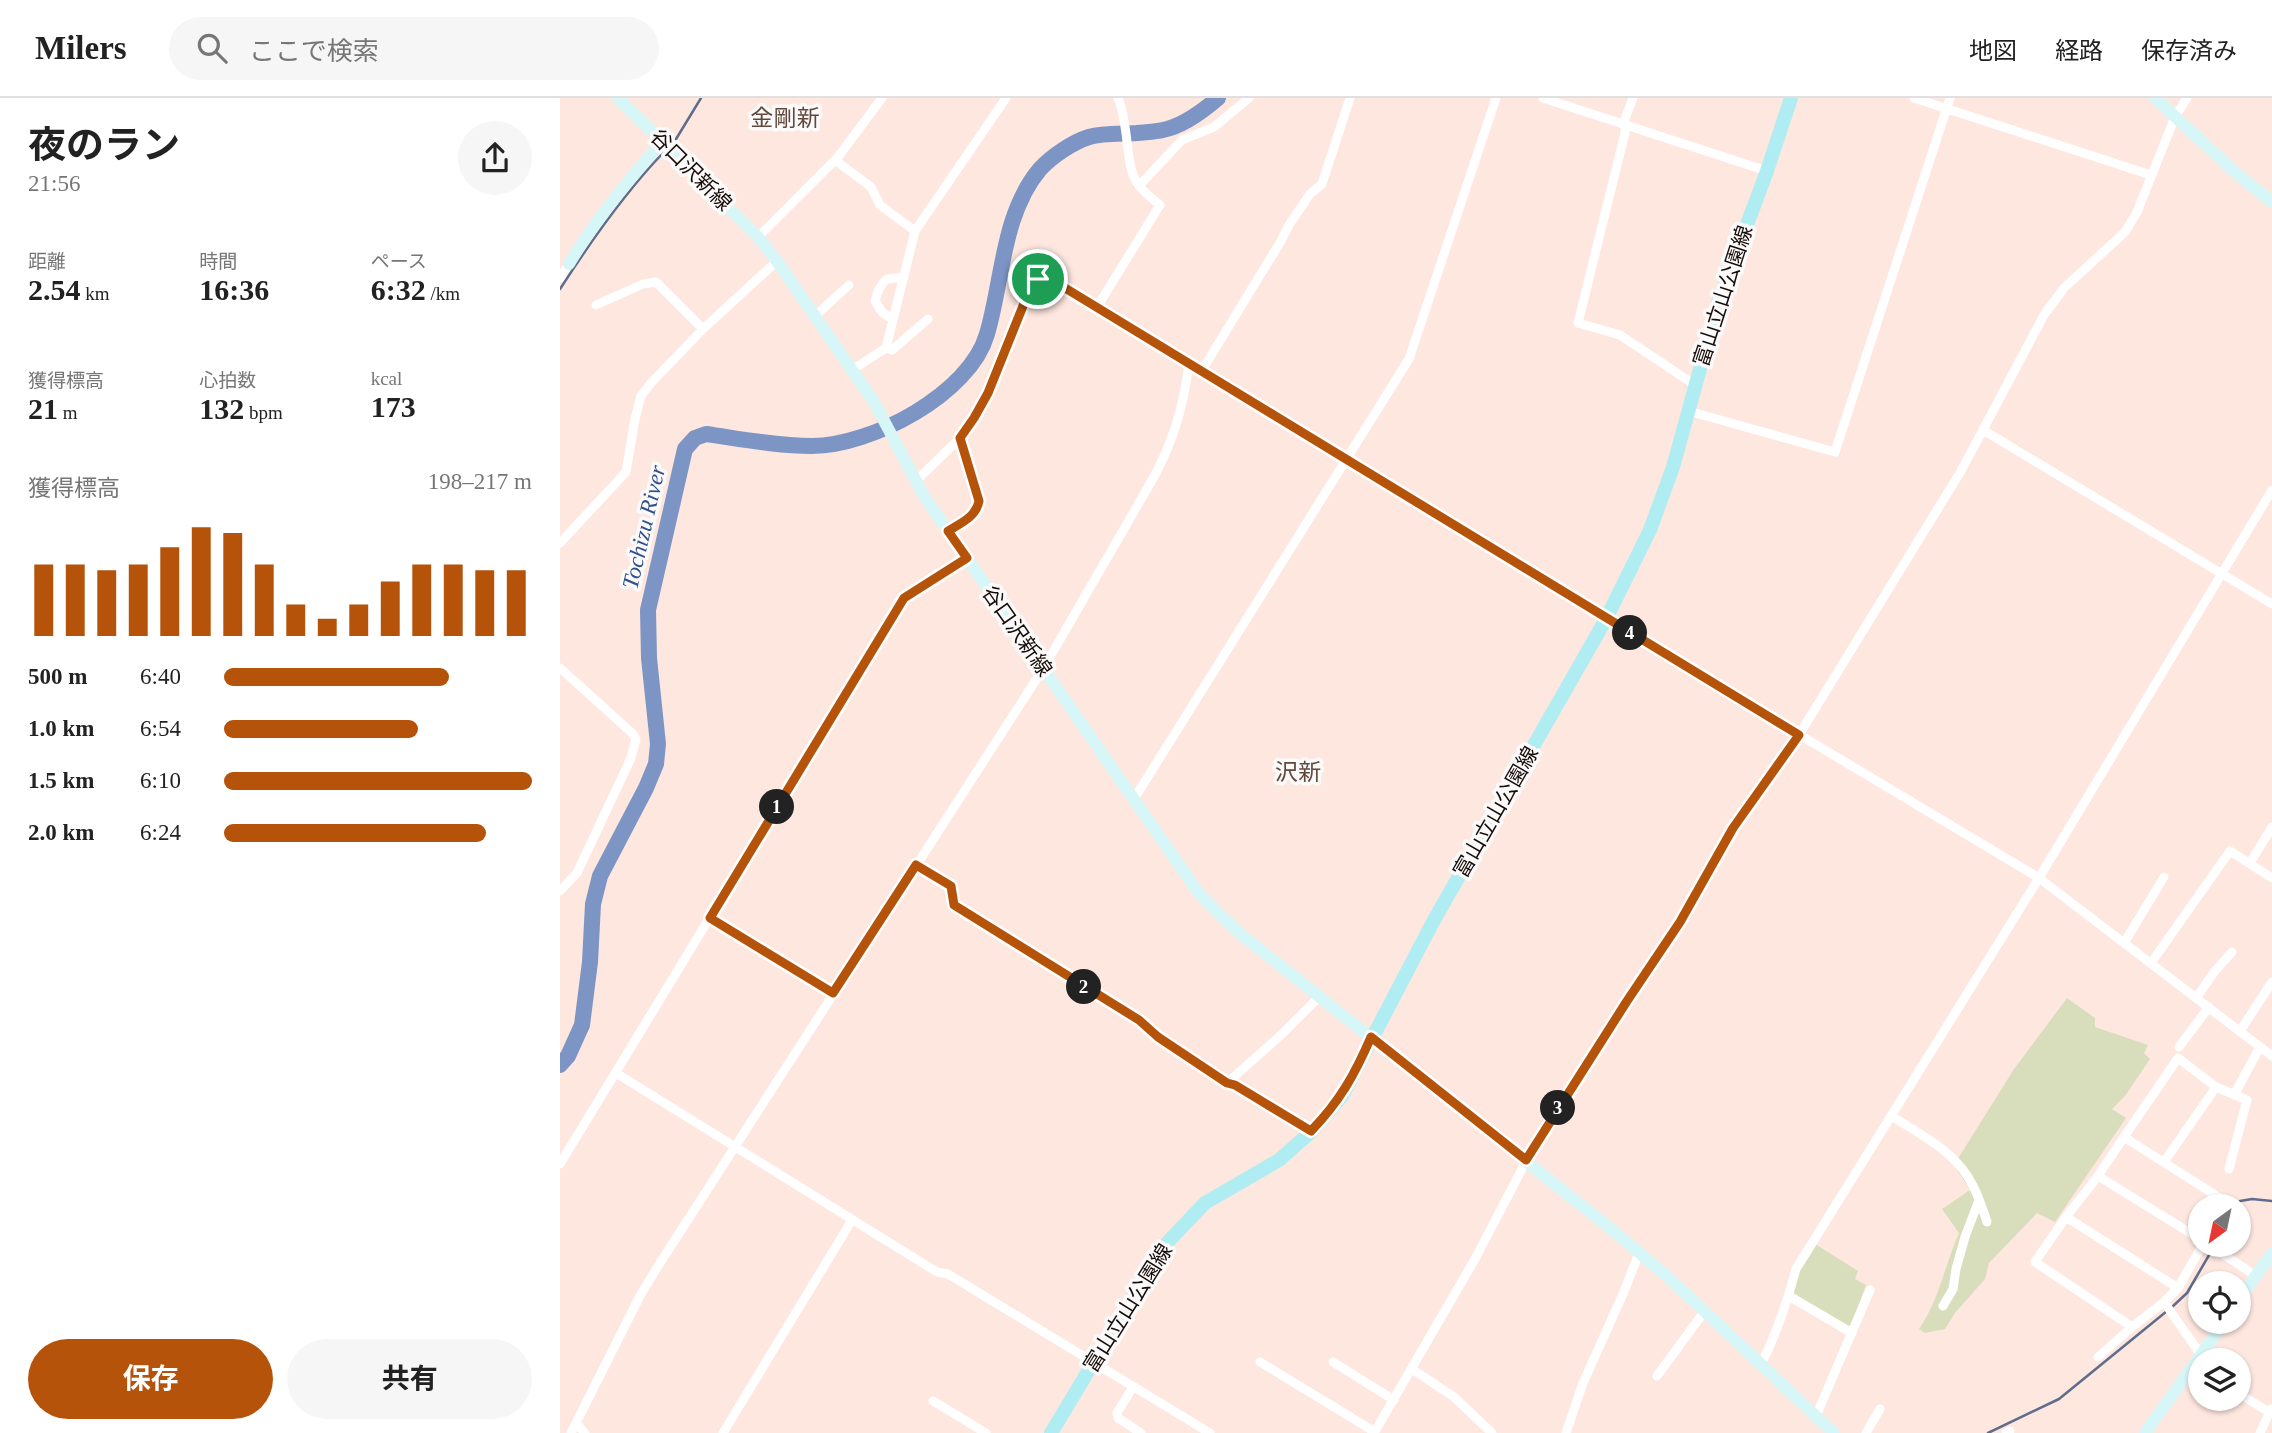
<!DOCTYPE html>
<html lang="ja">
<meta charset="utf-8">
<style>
:root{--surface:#fff;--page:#f6f6f6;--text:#222;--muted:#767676;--line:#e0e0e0;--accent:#b45309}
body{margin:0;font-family:"Times New Roman","Noto Sans JP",serif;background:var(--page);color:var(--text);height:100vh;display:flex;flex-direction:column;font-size:26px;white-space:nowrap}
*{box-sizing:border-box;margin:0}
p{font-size:23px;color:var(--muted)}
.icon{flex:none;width:38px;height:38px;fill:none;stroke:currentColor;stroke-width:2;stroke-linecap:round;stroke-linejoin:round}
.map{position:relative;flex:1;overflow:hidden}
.details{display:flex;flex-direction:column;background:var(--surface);width:560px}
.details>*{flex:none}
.needle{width:46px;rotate:213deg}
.fabs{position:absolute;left:1628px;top:1096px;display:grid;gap:14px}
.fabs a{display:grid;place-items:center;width:63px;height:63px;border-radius:50%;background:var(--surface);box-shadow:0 2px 5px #0004;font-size:35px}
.pin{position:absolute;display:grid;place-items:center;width:60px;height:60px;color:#fff;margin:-30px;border:4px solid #fff;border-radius:50%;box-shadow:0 2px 7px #0007}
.km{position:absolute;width:35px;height:35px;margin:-18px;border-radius:50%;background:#222;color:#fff;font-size:19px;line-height:35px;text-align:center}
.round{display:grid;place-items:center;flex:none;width:74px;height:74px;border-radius:37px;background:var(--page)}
.summary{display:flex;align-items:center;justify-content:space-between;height:119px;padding:0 28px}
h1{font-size:38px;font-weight:700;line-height:52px}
.metrics{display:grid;grid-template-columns:repeat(3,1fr);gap:10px;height:119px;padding:7px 28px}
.metrics div{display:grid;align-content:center}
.metrics b{font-size:30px;font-weight:700}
.metrics small{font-size:19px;font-weight:400}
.metrics p{font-size:19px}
.chart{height:196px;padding:14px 28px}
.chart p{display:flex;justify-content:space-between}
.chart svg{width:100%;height:126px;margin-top:7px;stroke:var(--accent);stroke-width:6}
.cta{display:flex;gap:14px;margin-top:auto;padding:14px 28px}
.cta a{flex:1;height:80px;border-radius:42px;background:var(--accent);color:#fff;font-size:28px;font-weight:700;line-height:80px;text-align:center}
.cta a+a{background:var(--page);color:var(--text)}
ul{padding:0 28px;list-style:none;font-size:23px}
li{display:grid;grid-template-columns:112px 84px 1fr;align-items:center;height:52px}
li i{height:18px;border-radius:9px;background:var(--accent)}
header{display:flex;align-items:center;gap:42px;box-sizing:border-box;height:98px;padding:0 35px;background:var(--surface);border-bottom:2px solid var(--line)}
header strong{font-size:33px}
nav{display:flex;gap:38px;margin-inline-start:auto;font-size:24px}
.search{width:490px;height:63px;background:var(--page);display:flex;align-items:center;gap:18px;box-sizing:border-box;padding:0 24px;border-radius:38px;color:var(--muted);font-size:26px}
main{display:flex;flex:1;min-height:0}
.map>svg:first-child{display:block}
.green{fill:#d8debc}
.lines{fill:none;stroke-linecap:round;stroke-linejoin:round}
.stream{stroke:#5f6c8c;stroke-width:2.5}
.river{stroke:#7d95c5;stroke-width:16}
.street{stroke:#fff;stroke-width:9}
.secondary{stroke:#d7f6f8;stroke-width:12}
.primary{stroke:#b0edf2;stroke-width:14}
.route-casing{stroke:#fff;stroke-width:14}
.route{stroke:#b45309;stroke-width:9}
.labels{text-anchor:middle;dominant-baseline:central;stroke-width:7;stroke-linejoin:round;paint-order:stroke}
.street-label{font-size:21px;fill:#180c08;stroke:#fafafa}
.neighbourhood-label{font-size:23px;fill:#63473b;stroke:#fafafa}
.water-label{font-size:23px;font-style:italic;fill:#33508d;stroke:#fafafa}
</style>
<header>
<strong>Milers</strong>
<div class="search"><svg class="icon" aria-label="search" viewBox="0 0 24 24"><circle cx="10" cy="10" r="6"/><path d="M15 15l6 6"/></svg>ここで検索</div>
<nav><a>地図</a><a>経路</a><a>保存済み</a></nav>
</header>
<main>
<section class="details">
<div class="summary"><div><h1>夜のラン</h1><p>21:56</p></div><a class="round"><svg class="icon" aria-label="share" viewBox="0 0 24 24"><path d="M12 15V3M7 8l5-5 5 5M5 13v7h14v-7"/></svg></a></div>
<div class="metrics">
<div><p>距離</p><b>2.54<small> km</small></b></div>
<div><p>時間</p><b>16:36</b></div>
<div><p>ペース</p><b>6:32<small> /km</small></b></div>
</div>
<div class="metrics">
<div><p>獲得標高</p><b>21<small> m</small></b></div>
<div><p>心拍数</p><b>132<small> bpm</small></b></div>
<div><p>kcal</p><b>173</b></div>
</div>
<div class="chart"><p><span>獲得標高</span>198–217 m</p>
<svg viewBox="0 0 160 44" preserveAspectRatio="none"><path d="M5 44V19M15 44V19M25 44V21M35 44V19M45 44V13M55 44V6M65 44V8M75 44V19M85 44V33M95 44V38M105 44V33M115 44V25M125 44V19M135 44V19M145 44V21M155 44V21"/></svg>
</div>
<ul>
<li><b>500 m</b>6:40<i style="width:73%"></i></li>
<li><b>1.0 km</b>6:54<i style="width:63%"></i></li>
<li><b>1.5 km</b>6:10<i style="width:100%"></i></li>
<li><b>2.0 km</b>6:24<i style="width:85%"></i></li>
</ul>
<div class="cta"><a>保存</a><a>共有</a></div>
</section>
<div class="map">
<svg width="1712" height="1335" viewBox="0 0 1712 1335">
<rect width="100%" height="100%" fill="#fde7df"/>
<path class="green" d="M1507 900 1535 920V929L1588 947 1584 955 1590 961 1565 998 1552 1011 1566 1020 1495 1124 1477 1115 1429 1165 1425 1181 1395 1215 1385 1231 1365 1235 1359 1231C1379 1202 1385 1167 1399 1135L1382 1111 1410 1092 1394 1067 1454 971Z
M1255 1146 1298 1173 1295 1181 1306 1187 1290 1230 1233 1195 1238 1173Z"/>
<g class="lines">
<path class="stream" d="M113 46 141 0
M0 191C31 143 65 94 104 54
M1677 1108 1680 1103 1692 1101 1712 1103
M1612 1209 1627 1195 1652 1152
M1428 1335 1499 1301 1607 1213"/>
<path class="river" d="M0 967 8 958 22 927 30 864 33 806 40 778 86 690 96 666 98 646 89 560 88 512 125 351 135 340 146 336C181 341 217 348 252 348 311 348 410 296 427 236 443 182 442 116 480 71 492 58 513 44 529 39 543 35 562 36 577 35 585 34 595 34 603 32 623 28 643 13 658 0"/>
<path class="street" d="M558 0C569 25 565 64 576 83 581 93 592 100 600 107L537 209 1026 506 1046 521 1479 780 1712 958
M983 0 1207 73
M1073 0 1065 21V35L1018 225 1060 237 1135 287
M1354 0 1591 77
M275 62 311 89 320 107 355 133 326 250 292 272
M579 88 622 42 654 29 689 0
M355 133 446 0
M198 139 278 59 322 0
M0 180 9 166
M36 207 83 186 96 184 143 231
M255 218 289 187
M333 222 322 214 315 203C317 194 320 187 327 181L344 179
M326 250 332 252 368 221
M641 274 721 143 729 127 750 96 762 86 790 0
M1128 313 1275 354 1390 0
M1423 332 1712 506
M400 340 414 320 428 295 467 198 478 181 487 179 537 209
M356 383 400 340 419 403C416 419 401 425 388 433
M0 445 66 374 75 321 81 298 91 285 143 231 217 163
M0 570 72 635 76 641 71 660 17 775 0 793
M574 701 849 261 936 0
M1690 765 1712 729
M356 767 391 788 394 807 579 922 598 939 667 985 675 987 752 1033
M150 820 273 895
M1564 845 1604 779
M1591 865 1670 753 1712 780
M1636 900 1655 873 1672 854
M1680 933 1712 884
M1619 949 1649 909
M56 975 377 1174 388 1176 650 1335
M667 985 722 936 760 898
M1656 989 1687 1002 1669 1071
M1674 997 1700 949
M1332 1018C1362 1038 1397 1054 1413 1088 1419 1099 1423 1112 1427 1124
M1564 1039 1618 960 1656 989 1604 1064
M0 1066 344 500 407 460
M1506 1119 1538 1078
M1640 1141 1538 1078 1564 1039 1666 1104 1664 1108
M1648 1146 1696 1178
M1618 1190 1643 1146
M1229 1198 1292 1235
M1604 1204 1572 1229 1475 1164 1506 1119 1618 1190 1604 1204 1641 1257
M1383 1208 1393 1191 1396 1171 1405 1139 1419 1102
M1538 1259 1572 1229
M700 1264 815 1334
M773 1264 834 1302
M1201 1266C1217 1236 1227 1204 1236 1171L1479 780 1712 392
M852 1271 894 1299 932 1335
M1097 1278 1144 1214
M573 1289 557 1315 558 1320 581 1335
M1678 1295 1712 1316
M373 1303 426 1335
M1256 1318 1310 1192
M16 1325 25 1335
M11 1335 81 1196 100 1165 483 571 587 391C611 351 623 312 629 266
M163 1335 292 1122
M814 1335 915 1161 973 1050 1103 852 1173 730 1239 637 1401 373 1484 217 1504 190 1565 134 1577 114 1615 19 1627 0
M1006 1335 1023 1285 1063 1196 1079 1155
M1306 1335 1320 1311
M1446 1335 1450 1333
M1700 1335 1711 1311"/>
<path class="secondary" d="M58 0 198 139 217 163 314 304 364 398 638 794 659 816 682 837 1056 1135 1109 1180 1274 1335
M1595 0 1676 75 1712 104
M9 166C35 122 69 81 103 43
M1678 1203 1712 1155
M1585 1335 1665 1223"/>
<path class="primary" d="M491 1335 603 1149 645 1105 719 1062 752 1033 782 998 874 822 1046 521 1090 432 1113 369 1159 202 1207 73 1231 0"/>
</g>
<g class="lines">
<defs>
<path id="route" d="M487 179 1239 637 1173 730 1120 824 1067 903 966 1062 811 939C795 976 780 1003 751 1033L675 987 667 985 598 939 579 922 394 807 391 788 356 767 273 895 150 820 344 500 407 460 388 433C401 425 416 419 419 403L400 340 414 320 428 295 467 198 478 181Z"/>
</defs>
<use href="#route" class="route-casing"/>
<use href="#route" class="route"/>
</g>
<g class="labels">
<g class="street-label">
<text transform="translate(131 72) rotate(45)">谷口沢新線</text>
<text transform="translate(1163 198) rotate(-72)">富山立山公園線</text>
<text transform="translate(457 533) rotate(55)">谷口沢新線</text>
<text transform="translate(936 714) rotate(-60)">富山立山公園線</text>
<text transform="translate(568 1210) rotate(-58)">富山立山公園線</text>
</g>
<g class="neighbourhood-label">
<text x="225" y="20">金剛新</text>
<text x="738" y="674">沢新</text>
</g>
<g class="water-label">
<text transform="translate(84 429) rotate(-77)">Tochizu River</text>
</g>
</g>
</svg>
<div class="fabs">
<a><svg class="needle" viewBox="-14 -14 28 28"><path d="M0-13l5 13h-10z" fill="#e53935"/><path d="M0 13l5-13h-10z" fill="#767676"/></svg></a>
<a><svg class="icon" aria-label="locate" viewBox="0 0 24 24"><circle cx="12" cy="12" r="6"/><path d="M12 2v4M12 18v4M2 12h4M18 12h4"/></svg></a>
<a><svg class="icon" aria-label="layers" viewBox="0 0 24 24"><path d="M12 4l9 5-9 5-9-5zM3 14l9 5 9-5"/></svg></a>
</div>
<div class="pin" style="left:478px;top:181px;background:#1e9e55"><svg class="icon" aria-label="arrive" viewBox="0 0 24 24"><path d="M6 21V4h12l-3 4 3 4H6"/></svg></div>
<b class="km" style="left:217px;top:709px">1</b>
<b class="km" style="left:524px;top:889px">2</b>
<b class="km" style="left:998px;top:1010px">3</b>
<b class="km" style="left:1070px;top:535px">4</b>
</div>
</main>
